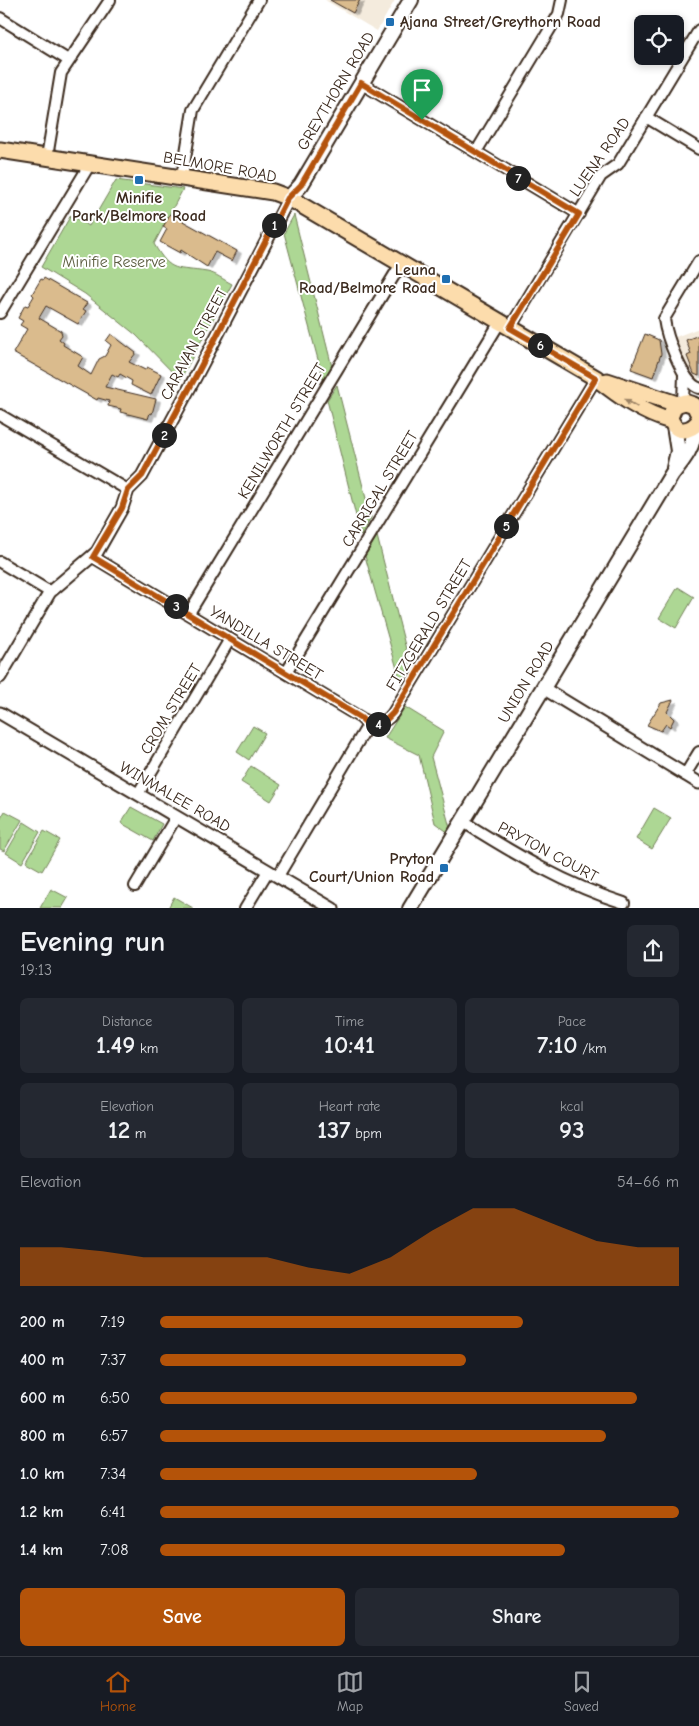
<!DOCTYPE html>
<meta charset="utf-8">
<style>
:root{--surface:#171b24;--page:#242831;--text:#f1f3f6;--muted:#9ea1a6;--line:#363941;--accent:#b45309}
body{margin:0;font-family:"Comic Neue",sans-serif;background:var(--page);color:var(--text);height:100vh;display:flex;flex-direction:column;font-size:19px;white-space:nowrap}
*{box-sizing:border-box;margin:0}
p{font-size:16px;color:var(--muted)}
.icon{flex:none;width:28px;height:28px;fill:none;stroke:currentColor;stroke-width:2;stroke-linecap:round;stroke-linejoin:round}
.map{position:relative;height:908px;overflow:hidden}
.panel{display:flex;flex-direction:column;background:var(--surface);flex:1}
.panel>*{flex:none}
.controls{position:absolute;left:634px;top:15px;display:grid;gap:10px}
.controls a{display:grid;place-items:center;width:50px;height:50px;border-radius:8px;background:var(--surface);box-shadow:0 2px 8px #0003;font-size:25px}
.pin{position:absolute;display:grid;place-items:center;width:42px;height:42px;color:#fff;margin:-51px -21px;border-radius:50% 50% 50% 0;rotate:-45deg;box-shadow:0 0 5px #0007}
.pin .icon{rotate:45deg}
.km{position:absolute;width:25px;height:25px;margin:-12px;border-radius:50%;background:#222;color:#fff;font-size:14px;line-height:25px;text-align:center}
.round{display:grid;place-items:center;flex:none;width:52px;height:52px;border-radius:8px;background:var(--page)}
.summary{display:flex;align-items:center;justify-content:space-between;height:85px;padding:0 20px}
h1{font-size:28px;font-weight:600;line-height:38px}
.figures{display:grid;grid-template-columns:repeat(3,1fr);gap:8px;height:85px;padding:5px 20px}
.figures div{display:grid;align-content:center;border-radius:8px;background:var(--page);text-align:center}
.figures b{font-size:25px;font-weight:600}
.figures small{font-size:14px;font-weight:400}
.figures p{font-size:14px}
.chart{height:140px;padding:10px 20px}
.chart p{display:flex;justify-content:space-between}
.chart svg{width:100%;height:90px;margin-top:5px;fill:var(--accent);opacity:.7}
.cta{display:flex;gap:10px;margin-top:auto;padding:10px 20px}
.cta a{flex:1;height:58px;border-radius:8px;background:var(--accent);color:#fff;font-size:20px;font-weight:600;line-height:58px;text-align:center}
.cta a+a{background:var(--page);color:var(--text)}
ul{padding:0 20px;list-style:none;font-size:16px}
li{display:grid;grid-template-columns:80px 60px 1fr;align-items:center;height:38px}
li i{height:12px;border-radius:6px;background:var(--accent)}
.tab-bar{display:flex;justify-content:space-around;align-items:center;height:70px;border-top:1px solid var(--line);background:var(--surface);font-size:14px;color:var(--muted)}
.tab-bar a{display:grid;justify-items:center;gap:2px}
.tab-bar .on{color:var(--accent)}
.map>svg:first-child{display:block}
.built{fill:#f4ebdd}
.green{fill:#add794;stroke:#748059}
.building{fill:#dabb8d;stroke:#3b2a1e;filter:url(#shadow)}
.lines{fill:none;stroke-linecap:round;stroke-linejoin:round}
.minor-casing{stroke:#3b2a1e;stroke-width:14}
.tertiary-casing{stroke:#3b2a1e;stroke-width:15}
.secondary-casing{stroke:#3b2a1e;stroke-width:18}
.primary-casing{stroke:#3b2a1e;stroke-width:19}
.minor{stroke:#fff;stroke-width:10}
.tertiary{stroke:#fff;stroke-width:11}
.secondary{stroke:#fff;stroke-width:14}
.primary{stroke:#fcdcac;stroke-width:15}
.oneway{fill:#9c8365}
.route-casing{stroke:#fff;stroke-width:10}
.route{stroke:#b45309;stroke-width:6}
.poi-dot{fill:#1f6fb2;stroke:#fff;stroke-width:2}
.labels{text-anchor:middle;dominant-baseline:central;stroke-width:4;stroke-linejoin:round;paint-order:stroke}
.poi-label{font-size:16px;font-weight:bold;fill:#3b2a1e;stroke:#fff;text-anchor:end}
.street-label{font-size:16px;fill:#3b2a1e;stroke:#fff}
.park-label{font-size:16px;fill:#5d5e41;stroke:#fff}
</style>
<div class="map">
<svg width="699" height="909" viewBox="0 0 699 909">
<defs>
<filter id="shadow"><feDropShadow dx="4.5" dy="2.5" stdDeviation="0" flood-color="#0004"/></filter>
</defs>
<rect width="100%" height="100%" fill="#fff"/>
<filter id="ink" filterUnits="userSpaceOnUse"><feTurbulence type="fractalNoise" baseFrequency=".02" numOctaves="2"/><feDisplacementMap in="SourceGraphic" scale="10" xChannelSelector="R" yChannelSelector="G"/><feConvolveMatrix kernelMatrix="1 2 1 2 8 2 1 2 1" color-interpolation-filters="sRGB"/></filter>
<g filter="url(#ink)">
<path class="built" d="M325 0H395L377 31Z
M699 328V381L680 387 665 341Z"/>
<path class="green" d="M116 180 183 189 154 244C171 274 177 267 207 272 215 273 224 280 232 284L180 380 136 335 85 294 41 267 71 215 89 226Z
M294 215 332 367 324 382 284 233Z
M337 385 371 518 361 536 327 400Z
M377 536 410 665 401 683 365 556Z
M678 587 694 597 676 628 659 618Z
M405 707 444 731 431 757 450 828 449 833 435 823 419 755 385 738Z
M253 726 265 733 249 760 237 752Z
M251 766 281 785 271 801 241 782Z
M131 807 162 824 153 841 121 823Z
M654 808 671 818 652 849 636 839Z
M5 811 22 820 4 851 0 849V820Z
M24 822 40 832 22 863 6 853Z
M44 831 60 840 42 871 26 862Z
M51 889 68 898 62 908H40Z
M174 897 193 908H168Z"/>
<path class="building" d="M330 0H360L353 13Z
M170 214 237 251 232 261 215 252 207 267 181 250 180 253 160 242 167 229 163 227Z
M44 278 87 303 83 309 86 311 78 324 46 306 39 318 61 331 62 335 59 339 64 343 63 345 83 357 78 366 91 375 99 359 105 356 111 345 106 341 111 334 136 353 129 362 145 370 147 367 161 374 151 395 131 385 132 381 120 374 118 377 112 374 105 387 156 399 152 414 150 413 148 419 120 412 121 409 108 406 109 401 98 398 97 400 13 353 27 329 20 325 23 321 18 318 25 305 28 306 34 296 32 294 41 279 43 280Z
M645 334 659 340 661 354 653 377 631 369Z
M699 335V376L694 374 687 356 691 354 686 340Z
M673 700 667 712 674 719 670 727 666 724 661 731 647 725 661 703Z"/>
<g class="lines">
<defs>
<path id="minor" d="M0 18 68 60
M361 83 579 214
M646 117 699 149
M476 152 559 14 562 0
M47 157 61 73 110 0
M182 177 193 110 259 0
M699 261 664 319C666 335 683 384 699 388
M0 313 90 164
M510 328 601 176 618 164 699 30
M683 402 684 375
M0 415 128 490
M93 557 361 718 369 726
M0 562 50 592
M189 613 401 264
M286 673 500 322
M685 775 699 752
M138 794 230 639
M462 821C513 853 566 885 624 903
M278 876 365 730C375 722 385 725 393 713L596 378
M135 886 176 817
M245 909 268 871"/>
<path id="tertiary" d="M0 677 50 592 97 552 122 508 128 490 142 476 197 374 289 198
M543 688 699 783
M0 713 333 909"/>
<path id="secondary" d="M289 198 301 185 411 0
M674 468 678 451 674 426
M410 909 672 474C685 458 694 447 695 426"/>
<path id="primary" d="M0 150 273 192 289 198 596 378C619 396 642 413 671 421
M607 381 677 404
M699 415 694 405 685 402 675 405 670 417C674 434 689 433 699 421"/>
</defs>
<use href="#minor" class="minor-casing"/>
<use href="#tertiary" class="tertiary-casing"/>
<use href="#secondary" class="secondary-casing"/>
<use href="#primary" class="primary-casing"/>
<use href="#minor" class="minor"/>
<use href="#tertiary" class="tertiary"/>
<use href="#secondary" class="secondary"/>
<use href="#primary" class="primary"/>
</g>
<defs><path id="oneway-solid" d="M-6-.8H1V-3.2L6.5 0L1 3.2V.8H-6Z" transform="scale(1.25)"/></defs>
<use class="oneway" href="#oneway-solid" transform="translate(631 403) rotate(-149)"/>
</g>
<g class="lines" filter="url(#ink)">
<defs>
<path id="route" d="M361 83 579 214 510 328 596 378 393 713 383 723 369 726 361 718 93 557 122 508 128 490 142 476 197 374 288 198 301 185Z"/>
</defs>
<use href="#route" class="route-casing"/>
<use href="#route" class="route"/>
</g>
<g class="poi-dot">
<rect x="385" y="17" width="10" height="10" rx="2.5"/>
<rect x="134" y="175" width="10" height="10" rx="2.5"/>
<rect x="441" y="274" width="10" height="10" rx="2.5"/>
<rect x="439" y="863" width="10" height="10" rx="2.5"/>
</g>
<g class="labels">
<g class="poi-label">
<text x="400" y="22" text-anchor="start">Ajana Street/Greythorn Road</text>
<text x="139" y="198" text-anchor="middle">Minifie<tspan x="139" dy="18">Park/Belmore Road</tspan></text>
<text x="436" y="270">Leuna<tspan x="436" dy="18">Road/Belmore Road</tspan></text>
<text x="434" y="859">Pryton<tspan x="434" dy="18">Court/Union Road</tspan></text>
</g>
<g class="street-label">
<text transform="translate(336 91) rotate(-59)">GREYTHORN ROAD</text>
<text transform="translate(600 157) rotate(-55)">LUENA ROAD</text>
<text transform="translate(220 167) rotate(10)">BELMORE ROAD</text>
<text transform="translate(194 344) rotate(-62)">CARAVAN STREET</text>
<text transform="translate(282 431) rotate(-59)">KENILWORTH STREET</text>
<text transform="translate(380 489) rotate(-59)">CARRIGAL STREET</text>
<text transform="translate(429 625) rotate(-59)">FITZGERALD STREET</text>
<text transform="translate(266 643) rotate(31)">YANDILLA STREET</text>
<text transform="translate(526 682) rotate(-59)">UNION ROAD</text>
<text transform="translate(171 709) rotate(-59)">CROM STREET</text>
<text transform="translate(175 797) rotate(30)">WINMALEE ROAD</text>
<text transform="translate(548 852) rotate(28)">PRYTON COURT</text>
</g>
<g class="park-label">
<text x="114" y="262">Minifie Reserve</text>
</g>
</g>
</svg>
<div class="controls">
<a><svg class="icon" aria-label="locate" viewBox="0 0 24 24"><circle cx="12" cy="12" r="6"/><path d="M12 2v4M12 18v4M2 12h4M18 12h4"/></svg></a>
</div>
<div class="pin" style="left:422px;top:120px;background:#1e9e55"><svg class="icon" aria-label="arrive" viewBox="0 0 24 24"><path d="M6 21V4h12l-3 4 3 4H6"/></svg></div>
<b class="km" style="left:274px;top:225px">1</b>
<b class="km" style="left:164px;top:435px">2</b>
<b class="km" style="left:176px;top:606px">3</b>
<b class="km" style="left:378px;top:724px">4</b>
<b class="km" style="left:506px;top:526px">5</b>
<b class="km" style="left:540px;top:345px">6</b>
<b class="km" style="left:518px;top:178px">7</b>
</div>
<section class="panel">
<div class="summary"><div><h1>Evening run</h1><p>19:13</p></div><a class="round"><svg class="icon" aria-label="share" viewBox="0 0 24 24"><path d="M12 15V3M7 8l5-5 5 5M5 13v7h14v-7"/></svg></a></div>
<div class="figures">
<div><p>Distance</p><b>1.49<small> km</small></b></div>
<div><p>Time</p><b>10:41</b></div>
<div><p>Pace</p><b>7:10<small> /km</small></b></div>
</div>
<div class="figures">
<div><p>Elevation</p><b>12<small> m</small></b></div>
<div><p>Heart rate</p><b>137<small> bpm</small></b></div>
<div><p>kcal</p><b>93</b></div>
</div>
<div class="chart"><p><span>Elevation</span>54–66 m</p>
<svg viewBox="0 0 160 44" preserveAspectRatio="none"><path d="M0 44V25L10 25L20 27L30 30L40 30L50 30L60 30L70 35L80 38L90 30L100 17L110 6L120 6L130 14L140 22L150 25L160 25V44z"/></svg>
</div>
<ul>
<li><b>200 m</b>7:19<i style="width:70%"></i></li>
<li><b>400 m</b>7:37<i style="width:59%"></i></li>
<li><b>600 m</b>6:50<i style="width:92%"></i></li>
<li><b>800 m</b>6:57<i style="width:86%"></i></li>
<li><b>1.0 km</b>7:34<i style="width:61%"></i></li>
<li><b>1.2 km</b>6:41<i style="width:100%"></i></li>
<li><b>1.4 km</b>7:08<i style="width:78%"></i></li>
</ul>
<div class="cta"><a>Save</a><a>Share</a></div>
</section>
<nav class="tab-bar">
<a class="on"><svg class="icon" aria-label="home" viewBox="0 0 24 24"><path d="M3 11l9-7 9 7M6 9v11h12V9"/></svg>Home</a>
<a><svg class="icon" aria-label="map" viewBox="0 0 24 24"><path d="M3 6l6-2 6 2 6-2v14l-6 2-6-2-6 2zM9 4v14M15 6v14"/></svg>Map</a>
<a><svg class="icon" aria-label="saved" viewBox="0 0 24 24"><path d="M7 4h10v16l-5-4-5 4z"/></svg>Saved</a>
</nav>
